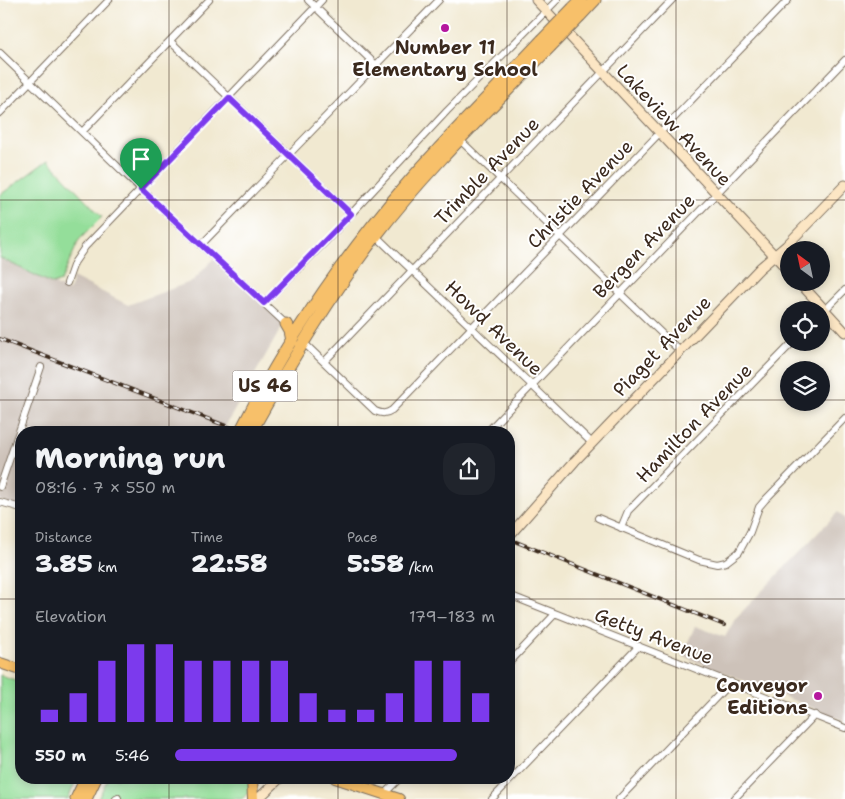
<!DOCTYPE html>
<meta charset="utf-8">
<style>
:root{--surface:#171b24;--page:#20242c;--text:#f1f3f6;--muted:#9ea1a6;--accent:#7c3aed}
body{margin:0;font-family:"Shantell Sans",sans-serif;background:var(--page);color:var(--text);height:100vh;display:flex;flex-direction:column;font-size:19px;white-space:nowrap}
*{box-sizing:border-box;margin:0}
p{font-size:16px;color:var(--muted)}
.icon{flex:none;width:28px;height:28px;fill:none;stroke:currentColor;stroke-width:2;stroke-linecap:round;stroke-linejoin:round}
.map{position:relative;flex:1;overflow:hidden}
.panel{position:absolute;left:15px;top:426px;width:500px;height:358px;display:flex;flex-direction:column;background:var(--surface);border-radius:20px;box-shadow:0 2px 8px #0003}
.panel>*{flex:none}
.needle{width:32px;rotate:327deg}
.fabs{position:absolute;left:780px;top:241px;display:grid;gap:10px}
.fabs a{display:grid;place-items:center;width:50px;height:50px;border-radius:50%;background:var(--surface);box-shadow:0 2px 8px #0003;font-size:25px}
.pin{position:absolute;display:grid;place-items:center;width:42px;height:42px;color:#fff;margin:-51px -21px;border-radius:50% 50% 50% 0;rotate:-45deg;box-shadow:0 0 5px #0007}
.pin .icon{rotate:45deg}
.round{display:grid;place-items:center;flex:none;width:52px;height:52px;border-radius:20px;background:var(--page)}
.summary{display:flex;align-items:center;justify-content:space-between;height:85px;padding:0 20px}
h1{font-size:28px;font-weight:800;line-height:38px}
.figures{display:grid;grid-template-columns:repeat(3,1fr);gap:8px;height:85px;padding:5px 20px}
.figures div{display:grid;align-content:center}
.figures b{font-size:25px;font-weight:800}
.figures small{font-size:14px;font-weight:400}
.figures p{font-size:14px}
.chart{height:140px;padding:10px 20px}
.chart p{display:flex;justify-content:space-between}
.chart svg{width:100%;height:90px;margin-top:5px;stroke:var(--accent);stroke-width:6}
ul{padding:0 20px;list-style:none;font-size:16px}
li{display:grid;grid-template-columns:80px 60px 1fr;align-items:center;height:38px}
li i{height:12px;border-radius:6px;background:var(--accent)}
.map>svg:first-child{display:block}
.industrial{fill:#cdc2b9}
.green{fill:#94de9a;stroke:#68845c}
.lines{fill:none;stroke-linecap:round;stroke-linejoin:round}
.street-casing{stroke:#7b6d5d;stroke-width:8}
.secondary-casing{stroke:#7b6d5d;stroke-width:11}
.primary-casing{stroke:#7b6d5d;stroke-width:12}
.highway-casing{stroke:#7b6d5d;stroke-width:13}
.street{stroke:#fff;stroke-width:6}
.secondary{stroke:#fce6c4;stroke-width:9}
.primary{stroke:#f7c06b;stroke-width:10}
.highway{stroke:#f7c06b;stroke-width:11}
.rail-casing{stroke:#3b2a1e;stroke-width:4}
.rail{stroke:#fff;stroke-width:2;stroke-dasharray:5.5;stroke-linecap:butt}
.highway-bridge-casing{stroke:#7b6d5d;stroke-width:13;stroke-linecap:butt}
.highway-bridge{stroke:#f7c06b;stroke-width:11}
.route-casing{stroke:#fff;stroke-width:10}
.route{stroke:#7c3aed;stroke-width:6}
.grid{fill:none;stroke:#3b2a1e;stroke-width:1;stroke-opacity:0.55}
.poi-dot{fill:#b5179e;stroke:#fff;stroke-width:2}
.labels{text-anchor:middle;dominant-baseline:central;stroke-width:4;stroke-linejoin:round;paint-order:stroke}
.shield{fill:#fff;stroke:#766a62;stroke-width:1}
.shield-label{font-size:18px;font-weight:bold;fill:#3b2a1e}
.poi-label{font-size:19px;font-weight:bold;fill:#3b2a1e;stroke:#fff}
.street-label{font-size:19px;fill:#3b2a1e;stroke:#fff}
</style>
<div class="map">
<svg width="845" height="799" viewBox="0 0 845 799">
<rect width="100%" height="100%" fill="#fff"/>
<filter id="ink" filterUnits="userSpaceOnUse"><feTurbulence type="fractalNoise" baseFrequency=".02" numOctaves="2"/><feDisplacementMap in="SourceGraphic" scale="10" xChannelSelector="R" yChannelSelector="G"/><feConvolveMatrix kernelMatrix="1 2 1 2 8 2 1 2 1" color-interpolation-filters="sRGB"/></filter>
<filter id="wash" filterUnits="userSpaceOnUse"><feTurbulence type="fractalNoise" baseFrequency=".0096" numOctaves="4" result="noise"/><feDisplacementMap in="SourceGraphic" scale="20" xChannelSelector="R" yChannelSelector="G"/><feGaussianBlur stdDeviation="1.12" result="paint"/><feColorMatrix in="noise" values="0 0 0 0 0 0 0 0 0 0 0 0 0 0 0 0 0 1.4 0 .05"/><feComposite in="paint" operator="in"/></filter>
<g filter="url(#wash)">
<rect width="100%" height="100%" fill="#f1e9d1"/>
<path class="industrial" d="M215 257 284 323 222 432H21V508L0 501V258L69 291 73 277 128 305 193 281Z
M838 512 845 519V721L682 656 695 626 725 637 735 619Z"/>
<path class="green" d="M48 160 102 217 79 240 61 281 53 284 0 258V195Z
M0 675 21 682V778H77L68 799H0Z
M108 778H263L242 799H98Z"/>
</g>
<g filter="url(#ink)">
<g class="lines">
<defs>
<path id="street" d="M308 0 376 65
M170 41 351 214
M0 53 141 189 286 324
M0 113 109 0
M82 132 209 0
M460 140 680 351
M376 236 592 443
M201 245 439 0
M67 283 74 263 85 247 322 0
M264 303 325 242 447 111 557 0
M821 314 845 290
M303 342 375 411C382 414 386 414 392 410L788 0
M324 362 672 0
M487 432 845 60
M0 487 41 367
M0 502 21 508
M598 518 699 560 717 564 726 562 739 552 750 532 759 507 765 500 845 418
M621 528 628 511 634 505 793 342
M509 595 845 728
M509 663 555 614
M384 794 400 778
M116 799 118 798
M492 799 639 646
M619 799 731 682
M734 799 815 715"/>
<path id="secondary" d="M536 0 789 271
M799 282 845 332
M509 536 575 461 760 268 786 246 845 185
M258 799 280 778"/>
<path id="primary" d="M0 663 21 670
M252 778 253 799
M335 778 399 799"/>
<path id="highway" d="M573 8 581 0
M580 16 595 0
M286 324 290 331 292 341
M240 432C284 344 340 262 404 187 448 136 496 89 542 40
M251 432C289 364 328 299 375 237 427 169 490 109 550 47
M76 799 86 778
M86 799 96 778"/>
</defs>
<use href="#street" class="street-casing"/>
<use href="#secondary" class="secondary-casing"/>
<use href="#primary" class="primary-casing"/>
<use href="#highway" class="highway-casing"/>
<use href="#street" class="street"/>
<use href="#secondary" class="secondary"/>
<use href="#primary" class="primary"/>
<use href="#highway" class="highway"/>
<defs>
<path id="rail" d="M0 339 242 432
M509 539 724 625"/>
</defs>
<use href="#rail" class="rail-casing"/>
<use href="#rail" class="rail"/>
<defs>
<path id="highway-bridge" d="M542 40 573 8
M550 47 580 16"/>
</defs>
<use href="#highway-bridge" class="highway-bridge-casing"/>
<use href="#highway-bridge" class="highway-bridge"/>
</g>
</g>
<g class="lines" filter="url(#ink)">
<defs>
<path id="route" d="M229 98 351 214 264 303 141 189Z"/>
</defs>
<use href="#route" class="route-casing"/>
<use href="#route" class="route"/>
</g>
<path class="grid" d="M169 0V432M338 0V432M507 0V432M676 0V799M0 200H845M0 400H789M821 400H845M0 599H21M509 599H845M169 778V799M338 778V799M507 778V799"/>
<g class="poi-dot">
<circle cx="445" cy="28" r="5"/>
<circle cx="818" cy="696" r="5"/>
</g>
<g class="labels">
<rect class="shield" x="232.5" y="370.5" width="65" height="31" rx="4"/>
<g class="shield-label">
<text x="265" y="386">US 46</text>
</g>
<g class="poi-label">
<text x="445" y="47">Number 11<tspan x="445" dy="22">Elementary School</tspan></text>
<text x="808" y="685" text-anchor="end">Conveyor<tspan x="808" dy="22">Editions</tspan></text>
</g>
<g class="street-label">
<text transform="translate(674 125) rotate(47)">Lakeview Avenue</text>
<text transform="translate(487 171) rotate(-46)">Trimble Avenue</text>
<text transform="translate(580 194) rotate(-46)">Christie Avenue</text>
<text transform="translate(644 246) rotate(-46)">Bergen Avenue</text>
<text transform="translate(494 328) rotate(44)">Howd Avenue</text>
<text transform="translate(662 346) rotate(-46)">Piaget Avenue</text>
<text transform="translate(694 423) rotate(-46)">Hamilton Avenue</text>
<text transform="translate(654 636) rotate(21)">Getty Avenue</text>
</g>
</g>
</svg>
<div class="fabs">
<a><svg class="needle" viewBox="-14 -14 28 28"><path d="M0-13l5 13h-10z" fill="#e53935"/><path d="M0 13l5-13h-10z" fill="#9ea1a6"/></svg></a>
<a><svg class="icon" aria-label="locate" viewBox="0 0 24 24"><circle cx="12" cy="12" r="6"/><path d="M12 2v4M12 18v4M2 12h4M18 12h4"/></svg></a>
<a><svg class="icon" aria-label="layers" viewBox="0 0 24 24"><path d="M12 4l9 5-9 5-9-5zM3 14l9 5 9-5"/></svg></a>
</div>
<div class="pin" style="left:141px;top:189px;background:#1e9e55"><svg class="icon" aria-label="arrive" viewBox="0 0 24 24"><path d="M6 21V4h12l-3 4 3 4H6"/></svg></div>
<section class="panel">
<div class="summary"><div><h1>Morning run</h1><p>08:16 · 7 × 550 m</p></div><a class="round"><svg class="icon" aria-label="share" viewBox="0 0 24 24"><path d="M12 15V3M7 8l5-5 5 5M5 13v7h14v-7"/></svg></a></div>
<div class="figures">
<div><p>Distance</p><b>3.85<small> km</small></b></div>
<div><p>Time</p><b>22:58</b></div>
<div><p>Pace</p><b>5:58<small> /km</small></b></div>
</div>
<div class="chart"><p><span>Elevation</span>179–183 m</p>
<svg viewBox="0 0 160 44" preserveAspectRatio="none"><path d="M5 44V38M15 44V30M25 44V14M35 44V6M45 44V6M55 44V14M65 44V14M75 44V14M85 44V14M95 44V30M105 44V38M115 44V38M125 44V30M135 44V14M145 44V14M155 44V30"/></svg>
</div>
<ul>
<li><b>550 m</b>5:46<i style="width:88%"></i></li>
</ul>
</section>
</div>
